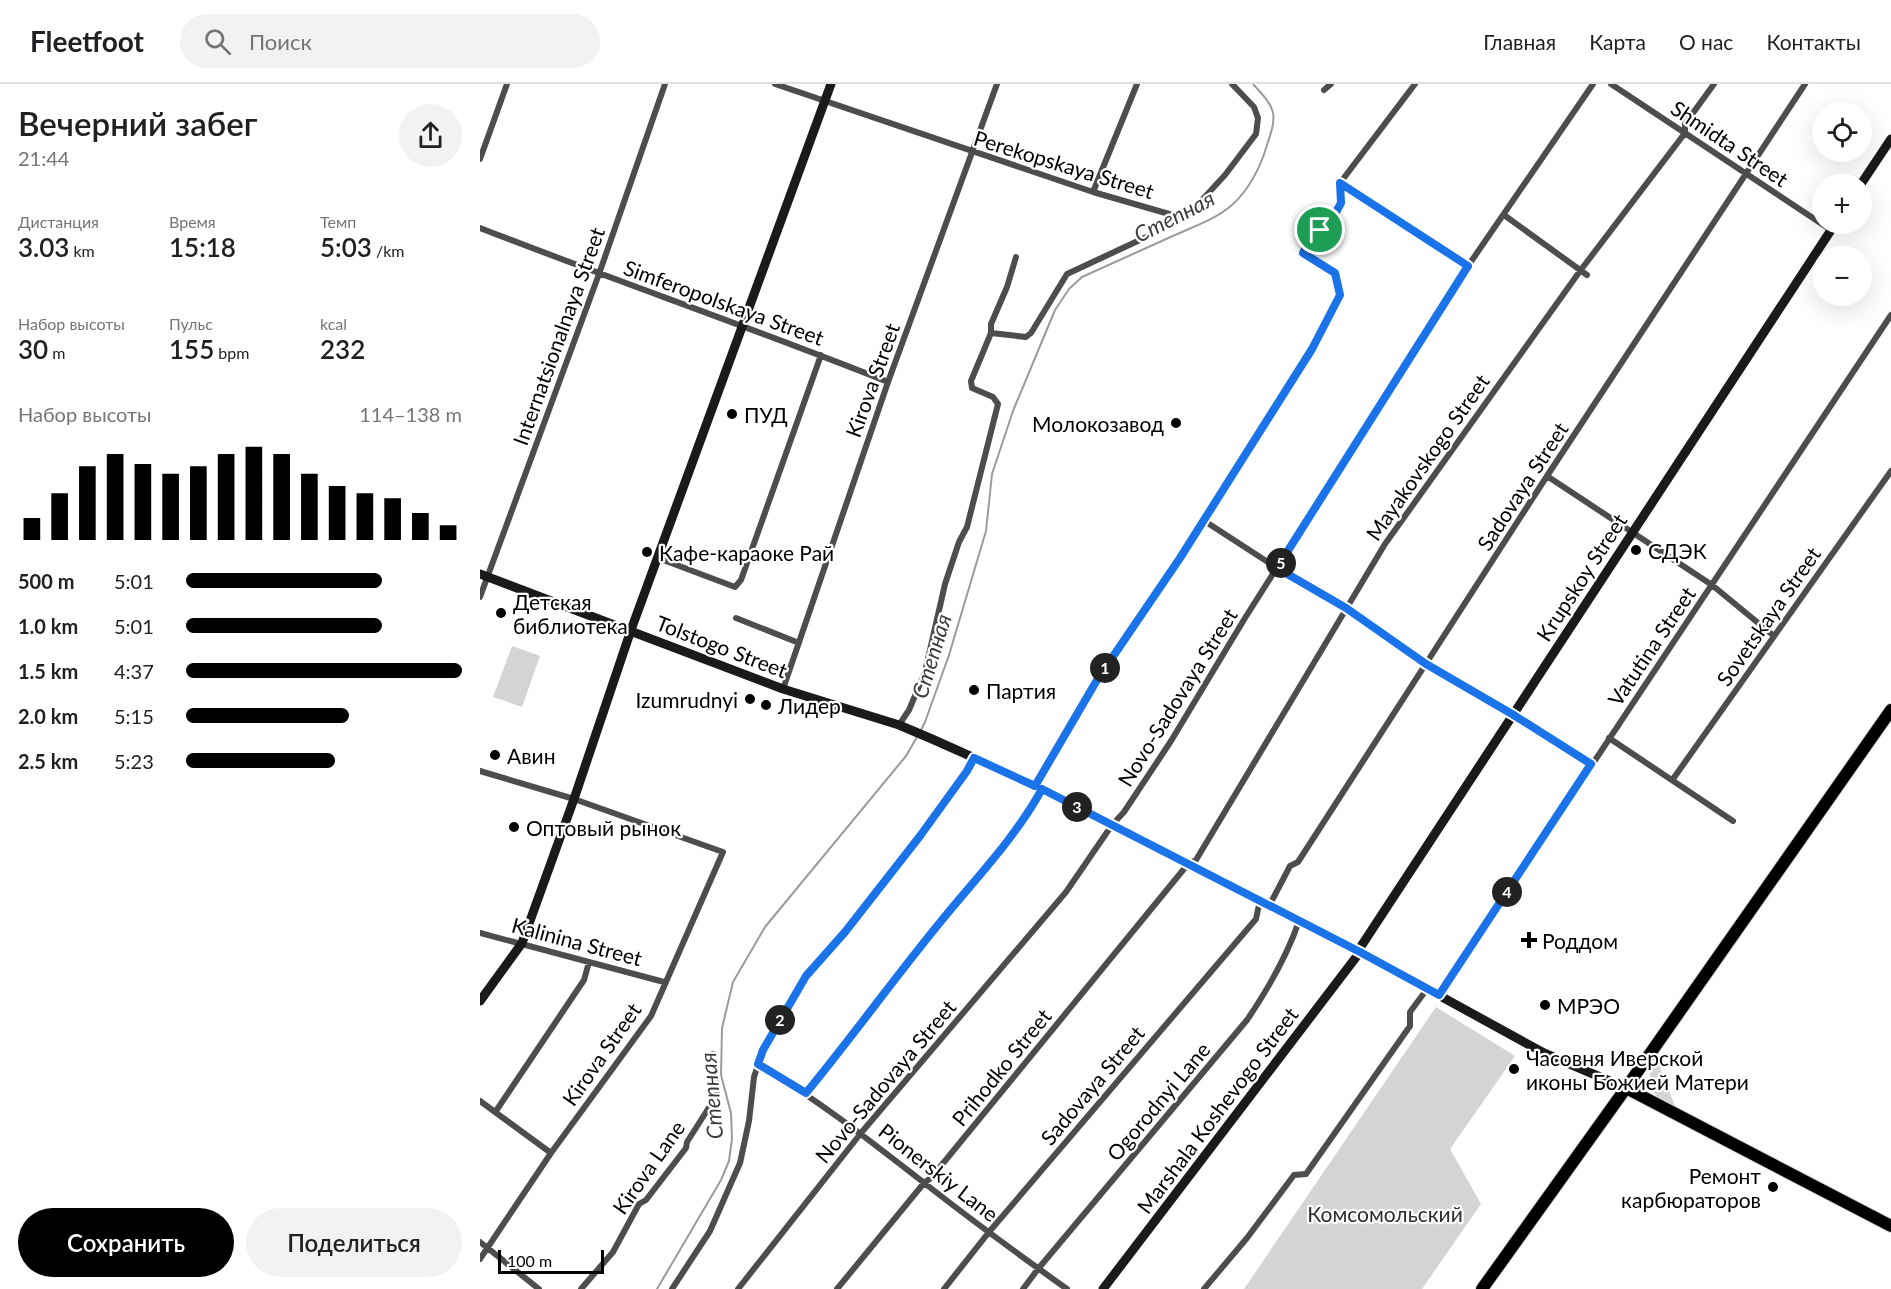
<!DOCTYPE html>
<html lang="ru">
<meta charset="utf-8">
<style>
:root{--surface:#fff;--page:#f2f2f2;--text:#202124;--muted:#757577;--line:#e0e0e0;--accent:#000}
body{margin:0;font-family:Lato,sans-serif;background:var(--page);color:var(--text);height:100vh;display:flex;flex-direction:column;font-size:22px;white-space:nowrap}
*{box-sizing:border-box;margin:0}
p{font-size:20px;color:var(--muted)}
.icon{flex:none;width:33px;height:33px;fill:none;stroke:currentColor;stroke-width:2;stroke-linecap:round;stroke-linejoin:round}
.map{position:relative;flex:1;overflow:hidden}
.side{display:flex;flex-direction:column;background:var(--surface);width:480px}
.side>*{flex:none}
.controls{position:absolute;left:1332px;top:18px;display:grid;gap:12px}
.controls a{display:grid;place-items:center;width:60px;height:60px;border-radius:50%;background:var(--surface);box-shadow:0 6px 24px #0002;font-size:30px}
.scale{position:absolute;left:18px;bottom:15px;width:106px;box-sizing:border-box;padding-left:6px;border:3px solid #000;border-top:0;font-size:16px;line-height:21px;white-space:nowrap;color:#000;-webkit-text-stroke:4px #fff;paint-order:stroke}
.pin{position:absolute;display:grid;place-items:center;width:51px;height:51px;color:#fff;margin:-26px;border:3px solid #fff;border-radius:50%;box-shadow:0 2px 6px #0007}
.km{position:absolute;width:30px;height:30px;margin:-15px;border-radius:50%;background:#222;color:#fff;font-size:16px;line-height:30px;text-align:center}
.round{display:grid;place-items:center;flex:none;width:63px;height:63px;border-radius:32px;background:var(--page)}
.overview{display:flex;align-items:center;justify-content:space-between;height:102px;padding:0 18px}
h1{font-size:33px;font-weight:600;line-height:45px}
.metrics{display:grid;grid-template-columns:repeat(3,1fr);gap:9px;height:102px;padding:6px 18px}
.metrics div{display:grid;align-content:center}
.metrics b{font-size:26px;font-weight:600}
.metrics small{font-size:16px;font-weight:400}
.metrics p{font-size:16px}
.chart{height:168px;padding:12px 18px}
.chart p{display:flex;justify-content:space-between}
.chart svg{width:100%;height:108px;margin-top:6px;stroke:var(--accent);stroke-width:6}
.cta{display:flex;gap:12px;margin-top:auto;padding:12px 18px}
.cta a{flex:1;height:69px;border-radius:36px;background:var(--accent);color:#fff;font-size:24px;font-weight:600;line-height:69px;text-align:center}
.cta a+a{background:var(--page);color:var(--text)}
ul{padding:0 18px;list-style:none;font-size:20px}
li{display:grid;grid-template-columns:96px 72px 1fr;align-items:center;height:45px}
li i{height:15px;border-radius:8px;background:var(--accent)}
header{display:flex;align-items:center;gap:36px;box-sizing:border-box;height:84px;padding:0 30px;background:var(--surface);border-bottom:2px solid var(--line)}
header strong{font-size:28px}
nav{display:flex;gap:33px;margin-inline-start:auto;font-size:21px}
.search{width:420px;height:54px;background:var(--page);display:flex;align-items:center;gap:15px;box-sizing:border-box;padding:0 21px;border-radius:33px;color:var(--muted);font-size:22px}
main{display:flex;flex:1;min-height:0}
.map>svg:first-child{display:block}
.green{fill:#d4d4d4}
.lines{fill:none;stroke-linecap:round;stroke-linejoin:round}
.stream{stroke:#9b9b9b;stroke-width:2}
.highway-casing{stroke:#dbdbdb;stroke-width:14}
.street{stroke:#4d4d4d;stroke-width:6}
.secondary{stroke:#1a1a1a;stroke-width:9}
.highway{stroke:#000;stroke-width:12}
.route-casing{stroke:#fff;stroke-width:12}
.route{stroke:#1a73e8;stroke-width:8}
.poi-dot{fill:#000;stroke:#fff;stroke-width:2}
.labels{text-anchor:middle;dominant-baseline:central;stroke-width:4.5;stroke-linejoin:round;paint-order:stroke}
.street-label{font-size:21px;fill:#000;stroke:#fff}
.poi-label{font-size:21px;fill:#000;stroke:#fff;text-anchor:start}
.park-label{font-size:21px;fill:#2b2b2b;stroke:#fff}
.water-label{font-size:22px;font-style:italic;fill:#3c3c3c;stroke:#fff}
</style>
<header>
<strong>Fleetfoot</strong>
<div class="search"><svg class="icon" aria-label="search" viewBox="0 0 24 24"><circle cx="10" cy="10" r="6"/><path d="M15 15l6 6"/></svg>Поиск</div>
<nav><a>Главная</a><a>Карта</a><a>О нас</a><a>Контакты</a></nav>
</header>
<main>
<section class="side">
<div class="overview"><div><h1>Вечерний забег</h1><p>21:44</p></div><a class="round"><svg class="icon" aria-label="share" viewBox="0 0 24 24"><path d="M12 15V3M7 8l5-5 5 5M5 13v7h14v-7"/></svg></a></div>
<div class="metrics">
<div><p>Дистанция</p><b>3.03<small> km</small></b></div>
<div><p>Время</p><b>15:18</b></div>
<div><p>Темп</p><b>5:03<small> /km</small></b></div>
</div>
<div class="metrics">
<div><p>Набор высоты</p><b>30<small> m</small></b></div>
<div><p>Пульс</p><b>155<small> bpm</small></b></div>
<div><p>kcal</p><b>232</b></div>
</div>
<div class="chart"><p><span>Набор высоты</span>114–138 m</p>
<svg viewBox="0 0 160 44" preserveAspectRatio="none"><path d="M5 44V35M15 44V25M25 44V14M35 44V9M45 44V13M55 44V17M65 44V14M75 44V9M85 44V6M95 44V9M105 44V17M115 44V22M125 44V25M135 44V27M145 44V33M155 44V38"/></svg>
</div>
<ul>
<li><b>500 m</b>5:01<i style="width:71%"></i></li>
<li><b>1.0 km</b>5:01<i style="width:71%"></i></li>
<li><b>1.5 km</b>4:37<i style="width:100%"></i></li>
<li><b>2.0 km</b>5:15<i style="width:59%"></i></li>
<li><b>2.5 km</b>5:23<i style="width:54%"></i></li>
</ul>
<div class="cta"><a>Сохранить</a><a>Поделиться</a></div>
</section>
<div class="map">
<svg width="1411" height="1205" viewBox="0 0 1411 1205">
<rect width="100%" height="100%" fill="#fff"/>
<path class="green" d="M32 562 60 572 42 623 13 613Z
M956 923 1035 972 970 1065 1001 1120 942 1205H764Z
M1176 973 1197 1027C1172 1011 1162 1003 1176 973Z"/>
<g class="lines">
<path class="stream" d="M440 648 445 638 469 571 506 447 512 390 533 327 575 226 589 205 602 193C633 179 664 165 695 151 715 142 736 135 752 121 769 106 781 82 787 61 798 29 796 25 773 0
M177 1205 241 1096 249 1077 252 1055 251 1029 241 991 242 944 253 898 285 843 426 672 437 653"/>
<defs>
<path id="highway" d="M1146 1004 1411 1142
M1002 1205 1146 1004 1411 626"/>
</defs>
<use href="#highway" class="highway-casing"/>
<path class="street" d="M295 0 613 108 696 132 710 129 745 91 776 50 778 34 774 23 752 0
M1131 0 1351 146
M844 6 851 0
M0 75 27 0
M860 99 872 105 988 182
M860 99 935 0
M613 108 657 0
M1024 131 1107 191
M0 144C136 197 273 244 408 298
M511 249V240L527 203 536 173
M1067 392 1232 501 1294 552
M723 436 797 484 866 524 946 580 1032 630 1111 680
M178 474 255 503 261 496 341 271
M0 513 119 190 185 0
M256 534 319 559
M303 605 408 298 517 0
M419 641 429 626 445 588 465 500 479 458 487 443 518 320 513 313 492 304 491 297 511 249 546 253 551 249 587 190 677 148 692 137 696 132
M1129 654 1253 737
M0 687 94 715 243 768 171 932 71 1069 0 1175
M1193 695 1411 387
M555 701 617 595 700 474 832 265 860 211 855 189 823 169 829 157 855 130 861 119 860 99
M789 822 810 782 818 778 1067 392 1325 0
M0 849 184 898
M959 911 1411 231
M278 980C337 1015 389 1056 443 1098 490 1135 538 1170 587 1205
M326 1009 368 959 462 835 522 765 548 731 562 705
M0 1017 71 1069
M16 1027 104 896 109 878
M0 1158 59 1205
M101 1205 133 1168 159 1120 166 1116 206 1064 207 1058 235 1014 237 1007 233 970
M192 1205 230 1147 260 1079 269 1037 274 993 283 966 326 892 365 848 440 752 487 687 494 674
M258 1205 381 1049 586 808 632 741 644 728 691 657 765 534 988 182 1113 0
M357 1205 444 1099 451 1094 708 780 716 776 905 460 1100 187 1205 49V40L1234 0
M464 1205 509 1148 776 835 780 816
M543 1205 558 1185 767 936C788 905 807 872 819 837
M724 1205 767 1154 814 1091 826 1090 930 942V928L947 905"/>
<path class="secondary" d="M1381 100 1411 55
M0 490 303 605 419 641 452 655 555 701 880 868 1064 969 1146 1004
M878 867 1355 140
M0 917 42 859 94 715 151 546 351 0
M623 1205 880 868"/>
<use href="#highway" class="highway"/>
</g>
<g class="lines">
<defs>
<path id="route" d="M860 99 988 182 797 484 866 524 946 580 1032 630 1111 680 959 911 880 868 562 705C535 754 497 793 462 836 415 893 373 952 326 1009L278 980 283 966 326 892 365 848 440 752 487 687 494 674 555 702 617 596 700 474 832 265 860 211 855 189 823 169 829 157 855 130 861 119Z"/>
</defs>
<use href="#route" class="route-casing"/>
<use href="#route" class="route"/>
</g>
<g class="poi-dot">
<circle cx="252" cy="330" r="6"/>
<circle cx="696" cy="339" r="6"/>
<circle cx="1156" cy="466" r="6"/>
<circle cx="167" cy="468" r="6"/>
<circle cx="21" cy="529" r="6"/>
<circle cx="494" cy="606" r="6"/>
<circle cx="270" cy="615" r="6"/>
<circle cx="286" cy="621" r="6"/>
<circle cx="15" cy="671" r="6"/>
<circle cx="34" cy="743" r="6"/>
<path d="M1046 847h6v6h6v6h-6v6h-6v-6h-6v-6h6z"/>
<circle cx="1065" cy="921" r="6"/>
<circle cx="1034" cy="985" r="6"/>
<circle cx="1293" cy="1103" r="6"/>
</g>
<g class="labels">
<g class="street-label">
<text transform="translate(1250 59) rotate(34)">Shmidta Street</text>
<text transform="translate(584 80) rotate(17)">Perekopskaya Street</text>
<text transform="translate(244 218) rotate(20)">Simferopolskaya Street</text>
<text transform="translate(78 252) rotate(-70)">Internatsionalnaya Street</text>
<text transform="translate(392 296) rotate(-70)">Kirova Street</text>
<text transform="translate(947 373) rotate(-55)">Mayakovskogo Street</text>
<text transform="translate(1042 402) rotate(-57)">Sadovaya Street</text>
<text transform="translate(1101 493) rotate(-57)">Krupskoy Street</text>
<text transform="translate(1288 532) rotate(-55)">Sovetskaya Street</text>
<text transform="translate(242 562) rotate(21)">Tolstogo Street</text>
<text transform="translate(1171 562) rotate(-56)">Vatutina Street</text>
<text transform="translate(697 613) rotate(-58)">Novo-Sadovaya Street</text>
<text transform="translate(97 857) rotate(15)">Kalinina Street</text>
<text transform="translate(121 970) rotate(-55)">Kirova Street</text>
<text transform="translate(521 983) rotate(-51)">Prihodko Street</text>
<text transform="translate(405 997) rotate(-50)">Novo-Sadovaya Street</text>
<text transform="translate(612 1001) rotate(-50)">Sadovaya Street</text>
<text transform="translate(678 1017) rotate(-50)">Ogorodnyi Lane</text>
<text transform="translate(737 1026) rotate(-53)">Marshala Koshevogo Street</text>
<text transform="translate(168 1083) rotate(-55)">Kirova Lane</text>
<text transform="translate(459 1088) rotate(38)">Pionerskiy Lane</text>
</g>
<g class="poi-label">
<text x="264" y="330">ПУД</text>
<text x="684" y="339" text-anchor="end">Молокозавод</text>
<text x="1168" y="466">СДЭК</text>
<text x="179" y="468">Кафе-караоке Рай</text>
<text x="33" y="517">Детская<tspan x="33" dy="24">библиотека</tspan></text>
<text x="506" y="606">Партия</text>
<text x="258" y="615" text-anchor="end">Izumrudnyi</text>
<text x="298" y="621">Лидер</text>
<text x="27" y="671">Авин</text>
<text x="46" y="743">Оптовый рынок</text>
<text x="1062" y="856">Роддом</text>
<text x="1077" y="921">МРЭО</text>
<text x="1046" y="973">Часовня Иверской<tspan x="1046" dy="24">иконы Божией Матери</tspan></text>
<text x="1281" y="1091" text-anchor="end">Ремонт<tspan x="1281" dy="24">карбюраторов</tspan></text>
</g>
<g class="park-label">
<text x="905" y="1129">Комсомольский</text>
</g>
<g class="water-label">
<text transform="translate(694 132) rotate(-27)">Степная</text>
<text transform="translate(451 572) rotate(-73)">Степная</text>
<text transform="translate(231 1012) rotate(-95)">Степная</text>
</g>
</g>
</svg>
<div class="controls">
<a><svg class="icon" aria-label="locate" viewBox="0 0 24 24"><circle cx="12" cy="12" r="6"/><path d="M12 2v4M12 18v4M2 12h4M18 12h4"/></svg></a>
<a>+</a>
<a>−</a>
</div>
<div class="scale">100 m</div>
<div class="pin" style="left:840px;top:146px;background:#1e9e55"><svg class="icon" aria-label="arrive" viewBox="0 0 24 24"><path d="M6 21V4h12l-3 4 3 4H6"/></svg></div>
<b class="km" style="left:625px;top:584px">1</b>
<b class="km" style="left:300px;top:936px">2</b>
<b class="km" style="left:597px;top:723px">3</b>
<b class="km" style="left:1027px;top:808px">4</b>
<b class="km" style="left:801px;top:479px">5</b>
</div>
</main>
